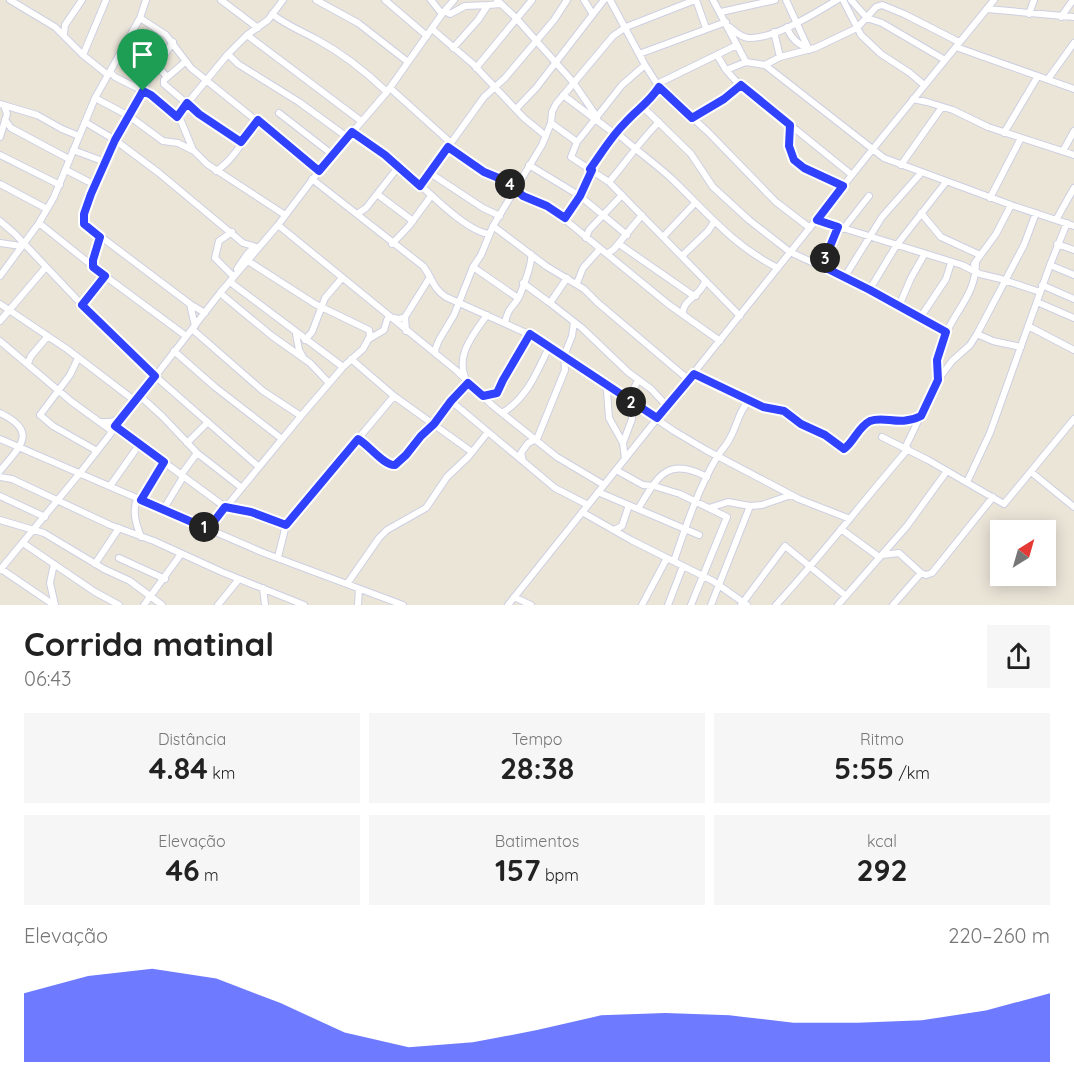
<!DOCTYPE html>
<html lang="pt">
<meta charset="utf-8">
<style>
:root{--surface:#fff;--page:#f6f6f6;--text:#222;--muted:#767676;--accent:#3142ff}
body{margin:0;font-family:Quicksand,sans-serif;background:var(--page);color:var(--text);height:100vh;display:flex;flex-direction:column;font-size:22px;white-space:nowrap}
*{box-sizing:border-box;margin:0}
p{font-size:20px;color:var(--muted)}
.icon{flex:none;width:33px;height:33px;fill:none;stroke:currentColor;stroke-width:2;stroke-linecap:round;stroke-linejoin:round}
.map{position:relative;height:605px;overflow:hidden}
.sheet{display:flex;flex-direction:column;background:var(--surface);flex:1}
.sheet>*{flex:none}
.needle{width:39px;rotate:37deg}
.buttons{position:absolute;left:990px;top:520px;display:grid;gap:12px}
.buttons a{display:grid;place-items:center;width:66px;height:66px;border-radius:0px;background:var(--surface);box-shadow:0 3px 15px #0003;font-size:30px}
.pin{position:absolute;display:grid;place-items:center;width:51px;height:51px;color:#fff;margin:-62px -26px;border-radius:50% 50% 50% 0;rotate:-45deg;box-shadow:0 0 6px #0007}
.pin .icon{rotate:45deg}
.km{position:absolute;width:30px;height:30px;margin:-15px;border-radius:50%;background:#222;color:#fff;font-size:16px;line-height:30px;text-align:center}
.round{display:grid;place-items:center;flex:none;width:63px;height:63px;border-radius:0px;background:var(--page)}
.head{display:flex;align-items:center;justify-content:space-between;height:102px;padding:0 24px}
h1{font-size:33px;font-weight:700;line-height:45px}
.metrics{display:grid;grid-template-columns:repeat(3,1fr);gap:9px;height:102px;padding:6px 24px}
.metrics div{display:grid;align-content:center;border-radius:0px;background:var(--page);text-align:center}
.metrics b{font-size:30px;font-weight:700}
.metrics small{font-size:16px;font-weight:400}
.metrics p{font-size:16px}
.chart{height:168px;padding:12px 24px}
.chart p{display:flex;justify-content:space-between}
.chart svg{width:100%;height:108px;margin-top:6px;fill:var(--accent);opacity:.7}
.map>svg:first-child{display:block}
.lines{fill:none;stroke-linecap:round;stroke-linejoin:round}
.minor-casing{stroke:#cdcfe2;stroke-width:8}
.minor{stroke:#fff;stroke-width:6}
.route-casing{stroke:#fff;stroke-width:12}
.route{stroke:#3142ff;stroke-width:8}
</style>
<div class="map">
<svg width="1074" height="605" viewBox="0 0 1074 605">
<rect width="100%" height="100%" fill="#ebe5d8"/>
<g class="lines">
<defs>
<path id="minor" d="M10 0 55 27 83 55 108 75
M221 0 258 28
M316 0 358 23 408 62
M385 0 427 36
M431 0 442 14
M497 0 516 18 573 82 597 117
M584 0 592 13
M610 0 645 65 659 87 708 132 776 202 810 228
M696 0 706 28
M713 0 746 62
M786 0 809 50
M843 0 861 35 881 54 910 73 924 85
M851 0 867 18 882 23 945 60
M987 9 1074 17
M445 11 450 14 465 6 488 5
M721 12 775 0
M272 14C286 25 301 31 316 39 342 53 366 72 387 92
M1029 14 1034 0
M1061 17 1073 0
M140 18 166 35 191 68 319 171
M728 26C734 30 741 38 749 38 775 39 815 13 837 0
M787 27C790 37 798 45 808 48
M432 29 473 64 524 118 546 136
M774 32 780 57
M64 34 65 25 82 0
M247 35 361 121
M173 42C143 85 118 132 97 180 91 194 84 207 84 224L190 304 205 313
M125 43 151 59 167 77
M956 47 1074 89
M453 48 478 20 488 5 501 4
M228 54 238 64 299 102 347 137
M639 54 726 22
M83 55 106 0
M717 55 726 70 736 81 852 175
M185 62 164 80V84L199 114 241 143
M765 65 884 158 1011 205 1074 226
M476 68 532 0
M726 70 746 62 765 65 780 57 815 48 857 28 876 7 882 5 904 14 959 42
M110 72 115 77 151 95 181 121 193 150 207 164 285 215
M1048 79 1074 43
M657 84 737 45
M390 88 451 143
M563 95 615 134
M95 98 129 116 163 141 178 143 192 150
M913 99 927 102 953 110 988 127 1074 155
M0 104 37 115 62 129 79 136
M643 107 691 154 713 187 749 220 790 252 870 289 946 332
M516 109 536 88 604 0
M279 113 333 155
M176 117 228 54 247 35 268 20 283 0
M692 118 724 99 741 85
M5 120 11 128 69 159
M85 122 115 140 159 173 243 243 256 247
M551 123 577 142 571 157 609 182 740 316
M790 125 789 146 794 160 804 168 843 186
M352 132C371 145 390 159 408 174 427 190 465 231 489 234
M616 132C634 149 655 163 673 180 706 212 735 247 778 268
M1004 133 1038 76
M0 137 7 114 4 105
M577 142 622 85 645 65
M448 147 484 172 506 181 514 191 523 196 552 209 668 304 720 341
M73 150 105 162
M1063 151 1074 131
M0 155 60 185
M529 165 580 196 627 235
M901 165 942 107
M590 169C601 154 611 137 624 124 637 110 649 103 659 87
M66 170 95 185
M216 171C234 160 245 137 258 120
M430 173 483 208 500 216
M312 179 423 266C432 277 433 289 446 297L535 337 674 431 706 450 799 499 850 519
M609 182C626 162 640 141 659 122
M0 184 47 209
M420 186 484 97 505 78 554 20 567 0
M377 194 413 221
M990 198 1021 138
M921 213 941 237 980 255
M357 214 366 208 399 166
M565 218 580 196 592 170
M817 220 962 265 980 274 1001 279 1040 292
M1056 220 1074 188
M0 221 15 234 87 310 130 350 155 376 259 467
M39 223 105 276 186 336
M278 225 457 371 492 405 557 457 604 485
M493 226 546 266 584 289 598 303 689 380
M843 229 869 196
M232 232 219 241 215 258 233 276
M663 237 695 203
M586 238 589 230 622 195
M0 243 21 246
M392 244 409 226 431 196
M619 244 691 294 696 296
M1057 244 1074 250
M607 254 614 249 642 215
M682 256 708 231 714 222
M974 264 996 234 1011 205
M1050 265 1074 275
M821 266 838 227
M93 267V259L100 237
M473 267 518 298
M237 269 248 253 255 247
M0 276 39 223 54 197 95 98 140 18 146 0
M567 278 550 303 582 328 628 372 651 389 667 406
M844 278 882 217 921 173
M230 282 343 367
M523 283 550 303
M577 283 583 268 600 249
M1042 285 1074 299
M870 289 896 246 946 182
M220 293 272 336 310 363 329 383
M1037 302 1074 318
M0 304 67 349 135 401
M190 304 195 326
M82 305 105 276
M899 306 911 278 924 255
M683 313C682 300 702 295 705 281
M920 318 946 279 951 263
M0 321 46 267
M505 323C508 307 513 308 519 297 523 287 533 263 531 254
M1028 326 1074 350
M192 329 263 391 301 416
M406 331 405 317 430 277
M296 334 299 350 303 357
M977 334 993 341 1021 347
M369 339 384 330 387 320 389 317 399 319 405 317
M305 340 312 332 325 298 342 278
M0 341 72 402 112 431
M174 351 215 387 282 439
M436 354 435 350 439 340 454 315 473 267 481 255 493 226 542 145 551 123 552 112 556 104 613 36 626 27 695 0
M78 358 70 375 40 415 53 426 97 451
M351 359 394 396 472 452
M28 363 31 356 48 336
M694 374 763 407 784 411 801 424 825 436 844 449C854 442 857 427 870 421 884 415 899 427 921 416
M938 379C940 363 937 355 944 338 955 310 976 295 976 262
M604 384 607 391 609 418 623 443
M140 396 163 417 197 453 181 475
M483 396 497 393 530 334
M451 401 555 488 588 505
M0 413C39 432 20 446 0 471
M502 413C527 398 537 372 549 347
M100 422H110L122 418
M115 426 225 507 251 512 286 525 278 557
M882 437 928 460 1004 504 1074 419
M0 439 264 553 403 605
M358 439 369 447 390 465C402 464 455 397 468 383 453 358 472 336 487 315
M187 443 208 422
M905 448 938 380 952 361 970 345 977 334 1024 245 1036 213
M197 453 242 488
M625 459 623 443 632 419 631 395 638 380
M523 461 521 453 528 443 537 439 565 370 564 356 572 336 574 322
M616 470 643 485 654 486 680 494 727 517 691 605
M1031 472 1074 507
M0 477 12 479 110 525 154 541 222 572 304 605
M967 482 990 433 1050 265 1067 223
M110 486 139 445
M598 492 699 535
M0 496 45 517
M137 499C132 512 136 524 141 537
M141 500 163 462
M709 508 728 502 750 506 762 505 791 495
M638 509C658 476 667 456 707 477
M163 510 183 477
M582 512 631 540 713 581 747 605
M0 520 44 533 104 569 130 581 162 605
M286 525 394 396
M208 529 301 416 343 367 363 349 370 336 369 330 315 304 248 261
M841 529 879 557
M614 530 622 526 629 505
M23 543 95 592 119 605
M882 555 899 553 921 573
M119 558 165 579
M674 561C686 526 698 489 717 457 721 450 727 445 730 438 737 426 739 410 749 401
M54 564 50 583 55 605
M95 564 119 528
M1 569 54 605
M0 570 80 473 220 293 278 225 319 171 387 92 442 14 454 0
M347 584 379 538 387 530 426 508 447 477 469 456 488 432
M263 588 265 605
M514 597 531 605
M144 605 181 554
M218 605 239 579
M358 605 359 589
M508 605 872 150 994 0
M642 605 667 558
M668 605 683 566
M711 605 750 506
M741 605 785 546 846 596
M776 605C822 555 863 501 908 449
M838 605 907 526 947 471
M893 605 921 573 926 575 932 573 993 497"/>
</defs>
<use href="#minor" class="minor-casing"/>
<use href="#minor" class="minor"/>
</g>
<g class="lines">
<defs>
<path id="route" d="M741 85 790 125 789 146 794 160 804 168 843 186 817 220 838 227 822 266 870 290 946 332 937 360 938 380 921 416C899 427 885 415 870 421 858 427 854 442 844 449L825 435 801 424 784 411 763 407 694 374 657 418 530 334 503 380 497 393 483 396 468 383 451 401 434 424 421 436 406 455 395 465C384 466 369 445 358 439L286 525 251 512 225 507 208 529 141 500 164 462 115 426 155 376 82 305 105 276 93 267V260L100 237 84 224V214L91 194 115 140 143 91 151 95 177 117 187 103 199 114 241 142 258 120 319 171 352 132 385 155 420 186 448 147 484 172 506 181 523 196 547 206 565 218 580 196 592 170 590 169C601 154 611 137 624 124 637 109 648 104 659 87L692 118 724 99Z"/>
</defs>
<use href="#route" class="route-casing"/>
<use href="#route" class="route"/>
</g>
</svg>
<div class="buttons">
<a><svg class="needle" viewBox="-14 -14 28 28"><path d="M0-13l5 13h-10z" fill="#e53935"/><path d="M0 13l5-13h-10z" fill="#767676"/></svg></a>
</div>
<div class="pin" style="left:143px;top:91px;background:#1e9e55"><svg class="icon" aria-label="arrive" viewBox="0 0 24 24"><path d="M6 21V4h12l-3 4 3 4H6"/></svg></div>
<b class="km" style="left:204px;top:527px">1</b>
<b class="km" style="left:631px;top:402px">2</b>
<b class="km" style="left:825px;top:258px">3</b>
<b class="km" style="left:510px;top:184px">4</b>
</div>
<section class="sheet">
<div class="head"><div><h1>Corrida matinal</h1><p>06:43</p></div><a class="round"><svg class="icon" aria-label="share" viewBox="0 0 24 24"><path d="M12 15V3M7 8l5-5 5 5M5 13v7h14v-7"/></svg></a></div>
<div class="metrics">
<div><p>Distância</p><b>4.84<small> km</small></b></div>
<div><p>Tempo</p><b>28:38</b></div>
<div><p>Ritmo</p><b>5:55<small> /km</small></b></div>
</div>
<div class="metrics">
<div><p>Elevação</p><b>46<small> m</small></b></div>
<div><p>Batimentos</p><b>157<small> bpm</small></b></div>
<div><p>kcal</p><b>292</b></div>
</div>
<div class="chart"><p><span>Elevação</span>220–260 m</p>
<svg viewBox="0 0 160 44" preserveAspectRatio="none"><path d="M0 44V16L10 9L20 6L30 10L40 20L50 32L60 38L70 36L80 31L90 25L100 24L110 25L120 28L130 28L140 27L150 23L160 16V44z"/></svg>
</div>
</section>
